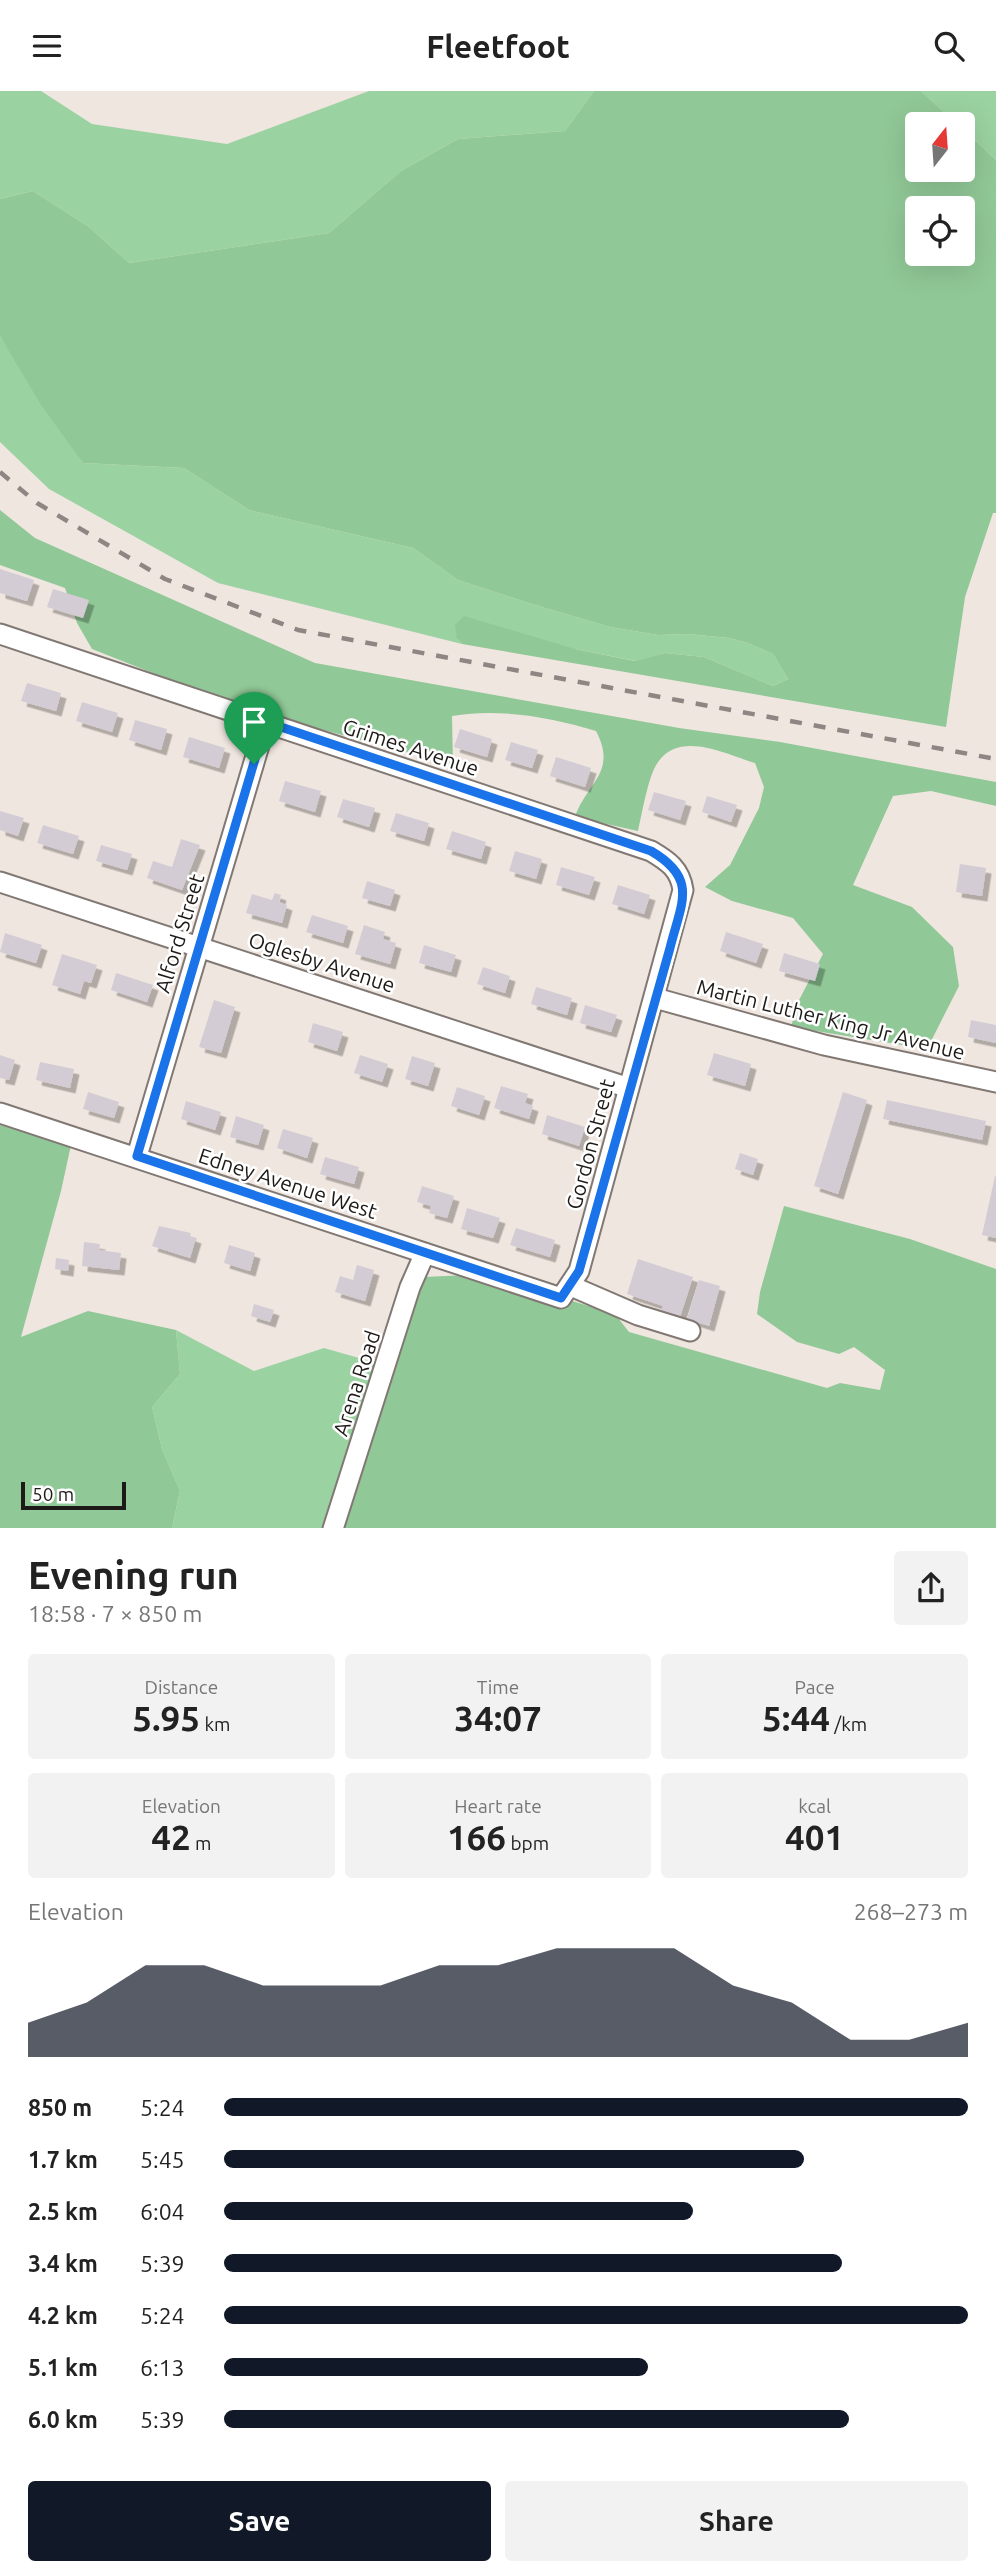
<!DOCTYPE html>
<meta charset="utf-8">
<style>
:root{--surface:#fff;--page:#f2f2f2;--text:#222;--muted:#767676;--accent:#111827}
body{margin:0;font-family:Ubuntu,sans-serif;background:var(--page);color:var(--text);height:100vh;display:flex;flex-direction:column;font-size:26px;white-space:nowrap}
*{box-sizing:border-box;margin:0}
p{font-size:23px;color:var(--muted)}
.icon{flex:none;width:38px;height:38px;fill:none;stroke:currentColor;stroke-width:2;stroke-linecap:round;stroke-linejoin:round}
.map{position:relative;height:1437px;overflow:hidden}
.drawer{display:flex;flex-direction:column;background:var(--surface);flex:1}
.drawer>*{flex:none}
.needle{width:46px;rotate:17deg}
.buttons{position:absolute;left:905px;top:21px;display:grid;gap:14px}
.buttons a{display:grid;place-items:center;width:70px;height:70px;border-radius:7px;background:var(--surface);box-shadow:0 7px 28px #0002;font-size:35px}
.scale{position:absolute;left:21px;bottom:18px;width:105px;box-sizing:border-box;padding-left:7px;border:4px solid #1e1a18;border-top:0;font-size:19px;line-height:24px;white-space:nowrap;color:#1e1a18;-webkit-text-stroke:5px #fff;paint-order:stroke}
.pin{position:absolute;display:grid;place-items:center;width:60px;height:60px;color:#fff;margin:-72px -30px;border-radius:50% 50% 50% 0;rotate:-45deg;box-shadow:0 0 7px #0007}
.pin .icon{rotate:45deg}
.round{display:grid;place-items:center;flex:none;width:74px;height:74px;border-radius:7px;background:var(--page)}
.summary{display:flex;align-items:center;justify-content:space-between;height:119px;padding:0 28px}
h1{font-size:38px;font-weight:700;line-height:52px}
.stats{display:grid;grid-template-columns:repeat(3,1fr);gap:10px;height:119px;padding:7px 28px}
.stats div{display:grid;align-content:center;border-radius:7px;background:var(--page);text-align:center}
.stats b{font-size:35px;font-weight:700}
.stats small{font-size:19px;font-weight:400}
.stats p{font-size:19px}
.chart{height:196px;padding:14px 28px}
.chart p{display:flex;justify-content:space-between}
.chart svg{width:100%;height:126px;margin-top:7px;fill:var(--accent);opacity:.7}
.button{display:flex;gap:14px;margin-top:auto;padding:14px 28px}
.button a{flex:1;height:80px;border-radius:7px;background:var(--accent);color:#fff;font-size:28px;font-weight:700;line-height:80px;text-align:center}
.button a+a{background:var(--page);color:var(--text)}
ul{padding:0 28px;list-style:none;font-size:23px}
li{display:grid;grid-template-columns:112px 84px 1fr;align-items:center;height:52px}
li i{height:18px;border-radius:9px;background:var(--accent)}
header{display:flex;justify-content:space-between;align-items:center;height:91px;padding:0 28px;background:var(--surface);font-size:32px;font-weight:700}
.map>svg:first-child{display:block}
.green{fill:#9bd2a1}
.forest{fill:#91c897;fill-rule:evenodd}
.building{fill:#d3ccd4;filter:url(#shadow)}
.lines{fill:none;stroke-linecap:round;stroke-linejoin:round}
.minor-casing{stroke:#817873;stroke-width:23}
.minor{stroke:#fff;stroke-width:19}
.rail{stroke:#8d8682;stroke-width:4.5;stroke-dasharray:12 12;stroke-linecap:butt}
.route-casing{stroke:#fff;stroke-width:14}
.route{stroke:#1a73e8;stroke-width:9}
.labels{text-anchor:middle;dominant-baseline:central;stroke-width:5;stroke-linejoin:round;paint-order:stroke}
.street-label{font-size:21px;fill:#1e1a18;stroke:#fff}
</style>
<header><svg class="icon" aria-label="menu" viewBox="0 0 24 24"><path d="M4 6h16M4 12h16M4 18h16"/></svg>Fleetfoot<svg class="icon" aria-label="search" viewBox="0 0 24 24"><circle cx="10" cy="10" r="6"/><path d="M15 15l6 6"/></svg></header>
<div class="map">
<svg width="996" height="1438" viewBox="0 0 996 1438">
<defs>
<filter id="shadow"><feDropShadow dx="5.5" dy="5.5" stdDeviation="0" flood-color="#0004"/></filter>
</defs>
<rect width="100%" height="100%" fill="#f0e6e0"/>
<path class="green" d="M0 0H41L92 33 227 53 369 0H594L565 40 458 48 401 80 329 142 129 172 89 136 33 100 0 108Z
M921 0H996V69L963 38 962 33H957Z
M0 245 83 372 184 377 249 419 413 457 458 489 535 514 610 536 658 544 688 543 729 547 748 552 773 563 788 588 773 595 704 566 665 562 636 570 575 558 457 548 462 553 218 492 49 398 0 351Z
M176 1239 254 1280 324 1257 394 1277 340 1437H172L180 1400 162 1358 152 1316 180 1283Z"/>
<path class="forest" d="M594 0H921L957 33H917V79H962L963 38 996 69V422H993L965 506 946 636 462 553 457 548 455 534 464 525 575 558 635 570 665 562 704 566 773 595 788 588 773 563 748 552 729 547 688 543 658 544 610 536 535 514 458 489 413 457 249 419 184 377 83 372 41 314 0 245V108L33 100 89 136 129 172 329 142 401 80 458 48 565 40ZM962 117V163H917V117Z
M0 419 35 447 315 572 679 637 780 651 996 691V715L931 700 893 705 853 794 912 816 953 856 959 895 927 958 791 936 798 911 823 863 793 827 732 810 705 796 730 774 759 717 764 696 755 672C726 663 680 639 658 671 648 685 642 723 638 740L575 726C586 692 618 682 596 640 551 626 499 617 452 625L453 674 309 635 198 600 92 558 77 532 65 497 0 474Z
M0 1034 71 1054 61 1100 21 1246 88 1220 176 1239 180 1283 152 1316 162 1358 180 1400 172 1437H0Z
M784 1115 910 1148 996 1178V1437L340 1438 424 1186 467 1184 560 1218 565 1216 569 1209 615 1223 629 1241 827 1297 840 1292 880 1299 885 1279 854 1256 839 1263 797 1251 757 1223 760 1201Z"/>
<path class="building" d="M0 478 34 489 27 510 0 502Z
M53 498 89 509 83 527 47 516Z
M27 592 61 602 56 620 21 610Z
M82 611 118 622 112 641 76 630Z
M135 629 167 638 161 659 129 649Z
M460 638 492 648 487 666 454 656Z
M189 646 225 657 219 677 183 666Z
M511 651 538 659 532 677 505 669Z
M556 666 591 677 585 696 550 685Z
M285 690 321 700 315 721 279 710Z
M654 701 686 710 680 729 648 719Z
M707 705 737 714 731 731 702 721Z
M343 708 375 717 369 736 337 726Z
M0 720 24 727 18 745 0 739Z
M396 722 429 732 424 750 390 740Z
M43 734 79 745 73 763 37 752Z
M452 740 486 751 481 768 446 758Z
M181 748 200 754 182 799 147 787 153 770 172 776Z
M101 754 132 763 127 779 96 770Z
M515 760 542 768 536 788 509 780Z
M960 773 986 777 982 805 956 801Z
M561 776 595 786 589 804 556 794Z
M367 790 395 799 390 815 362 807Z
M618 794 650 804 644 823 612 813Z
M275 802 281 804 279 811 287 814 282 832 246 822 252 803 272 809Z
M312 824 348 835 343 852 306 841Z
M364 834 385 841 383 848 396 852 390 873 355 863Z
M726 841 763 853 756 872 720 860Z
M5 842 42 854 36 872 0 861Z
M424 854 456 864 451 881 419 872Z
M784 862 820 873 815 890 779 880Z
M62 863 97 874 91 892 84 890 80 903 52 894Z
M483 876 510 885 505 902 477 893Z
M116 882 153 894 147 911 111 899Z
M536 896 572 907 567 924 531 913Z
M214 909 235 916 221 962 199 956Z
M585 914 617 924 611 941 580 932Z
M971 929 996 934V952L968 946Z
M313 932 343 941 337 960 308 951Z
M714 962 751 973 745 995 707 984Z
M0 964 15 969 9 989 0 987Z
M360 964 388 973 382 991 354 982Z
M412 965 435 972 428 995 405 988Z
M40 971 74 978 70 997 36 989Z
M501 995 528 1003 525 1012 533 1015 529 1028 494 1017Z
M457 996 485 1005 479 1024 451 1015Z
M88 1001 119 1011 114 1027 83 1018Z
M843 1001 867 1009 838 1103 814 1095Z
M887 1009 986 1030 982 1049 883 1028Z
M186 1010 221 1021 215 1039 181 1028Z
M547 1024 585 1036 579 1055 542 1043Z
M236 1025 264 1034 258 1054 230 1046Z
M283 1038 313 1047 307 1067 277 1057Z
M740 1062 758 1068 753 1084 735 1078Z
M325 1066 359 1076 354 1093 320 1083Z
M995 1085H996V1147L982 1144Z
M422 1095 454 1105 447 1127 429 1122 431 1115 417 1111Z
M467 1117 500 1127 493 1147 461 1138Z
M159 1135 191 1142 190 1145 196 1147 190 1167 152 1155Z
M516 1137 555 1149 550 1166 510 1154Z
M84 1151 100 1153 99 1159 121 1162 119 1179 82 1175Z
M229 1154 255 1162 250 1180 224 1172Z
M56 1167 69 1169 68 1180 55 1178Z
M638 1168 693 1186 680 1226 661 1220 663 1215 627 1203Z
M357 1174 374 1179 365 1210 335 1201 340 1185 353 1189Z
M699 1189 720 1195 709 1235 687 1228Z
M254 1213 274 1219 270 1231 251 1225Z"/>
<g class="lines">
<defs>
<path id="minor" d="M0 543 651 760C668 770 680 778 683 799L579 1180 561 1207 0 1022
M0 791 629 997
M655 907 824 954 996 991
M137 1065 266 631
M571 1195 638 1224 690 1240
M333 1438 410 1196 425 1162"/>
</defs>
<use href="#minor" class="minor-casing"/>
<use href="#minor" class="minor"/>
<path class="rail" d="M0 381 37 412 165 488 298 539 996 668"/>
</g>
<g class="lines">
<defs>
<path id="route" d="M266 631 651 760C699 788 681 812 670 857L579 1180 561 1207 137 1065Z"/>
</defs>
<use href="#route" class="route-casing"/>
<use href="#route" class="route"/>
</g>
<g class="labels">
<g class="street-label">
<text transform="translate(411 656) rotate(18)">Grimes Avenue</text>
<text transform="translate(179 842) rotate(-73)">Alford Street</text>
<text transform="translate(322 871) rotate(18)">Oglesby Avenue</text>
<text transform="translate(831 928) rotate(14)">Martin Luther King Jr Avenue</text>
<text transform="translate(590 1053) rotate(-75)">Gordon Street</text>
<text transform="translate(288 1092) rotate(18)">Edney Avenue West</text>
<text transform="translate(356 1292) rotate(-72)">Arena Road</text>
</g>
</g>
</svg>
<div class="buttons">
<a><svg class="needle" viewBox="-14 -14 28 28"><path d="M0-13l5 13h-10z" fill="#e53935"/><path d="M0 13l5-13h-10z" fill="#767676"/></svg></a>
<a><svg class="icon" aria-label="locate" viewBox="0 0 24 24"><circle cx="12" cy="12" r="6"/><path d="M12 2v4M12 18v4M2 12h4M18 12h4"/></svg></a>
</div>
<div class="scale">50 m</div>
<div class="pin" style="left:254px;top:673px;background:#1e9e55"><svg class="icon" aria-label="arrive" viewBox="0 0 24 24"><path d="M6 21V4h12l-3 4 3 4H6"/></svg></div>
</div>
<section class="drawer">
<div class="summary"><div><h1>Evening run</h1><p>18:58 · 7 × 850 m</p></div><a class="round"><svg class="icon" aria-label="share" viewBox="0 0 24 24"><path d="M12 15V3M7 8l5-5 5 5M5 13v7h14v-7"/></svg></a></div>
<div class="stats">
<div><p>Distance</p><b>5.95<small> km</small></b></div>
<div><p>Time</p><b>34:07</b></div>
<div><p>Pace</p><b>5:44<small> /km</small></b></div>
</div>
<div class="stats">
<div><p>Elevation</p><b>42<small> m</small></b></div>
<div><p>Heart rate</p><b>166<small> bpm</small></b></div>
<div><p>kcal</p><b>401</b></div>
</div>
<div class="chart"><p><span>Elevation</span>268–273 m</p>
<svg viewBox="0 0 160 44" preserveAspectRatio="none"><path d="M0 44V32L10 25L20 12L30 12L40 19L50 19L60 19L70 12L80 12L90 6L100 6L110 6L120 19L130 25L140 38L150 38L160 32V44z"/></svg>
</div>
<ul>
<li><b>850 m</b>5:24<i style="width:100%"></i></li>
<li><b>1.7 km</b>5:45<i style="width:78%"></i></li>
<li><b>2.5 km</b>6:04<i style="width:63%"></i></li>
<li><b>3.4 km</b>5:39<i style="width:83%"></i></li>
<li><b>4.2 km</b>5:24<i style="width:100%"></i></li>
<li><b>5.1 km</b>6:13<i style="width:57%"></i></li>
<li><b>6.0 km</b>5:39<i style="width:84%"></i></li>
</ul>
<div class="button"><a>Save</a><a>Share</a></div>
</section>
